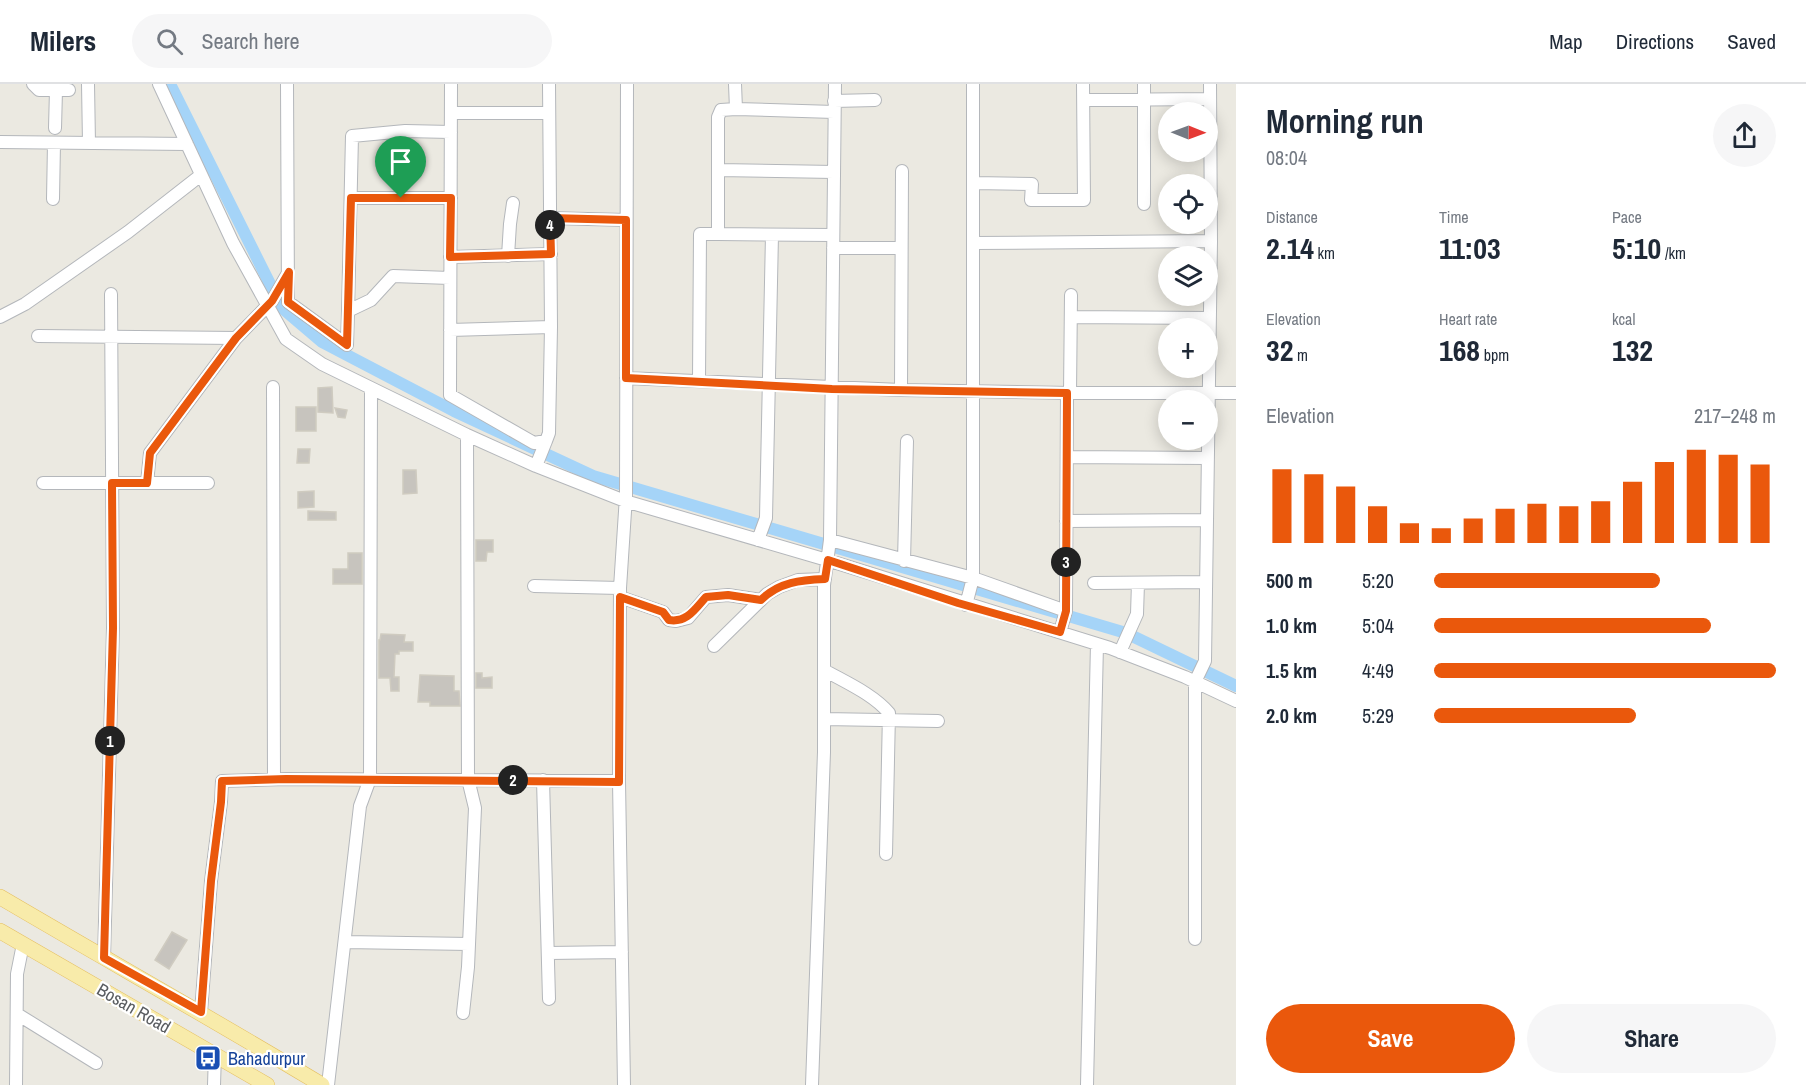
<!DOCTYPE html>
<meta charset="utf-8">
<style>
:root{--surface:#fff;--page:#f6f6f7;--text:#1f2937;--muted:#747a83;--line:#e0e1e3;--accent:#ea580c}
body{margin:0;font-family:"Archivo Narrow",sans-serif;background:var(--page);color:var(--text);height:100vh;display:flex;flex-direction:column;font-size:22px;white-space:nowrap}
*{box-sizing:border-box;margin:0}
p{font-size:20px;color:var(--muted)}
.icon{flex:none;width:33px;height:33px;fill:none;stroke:currentColor;stroke-width:2;stroke-linecap:round;stroke-linejoin:round}
.map{position:relative;flex:1;overflow:hidden}
.sheet{display:flex;flex-direction:column;background:var(--surface);width:570px}
.sheet>*{flex:none}
.needle{width:39px;rotate:91deg}
.buttons{position:absolute;left:1158px;top:18px;display:grid;gap:12px}
.buttons a{display:grid;place-items:center;width:60px;height:60px;border-radius:50%;background:var(--surface);box-shadow:0 3px 15px #0003;font-size:30px}
.pin{position:absolute;display:grid;place-items:center;width:51px;height:51px;color:#fff;margin:-62px -26px;border-radius:50% 50% 50% 0;rotate:-45deg;box-shadow:0 0 6px #0007}
.pin .icon{rotate:45deg}
.km{position:absolute;width:30px;height:30px;margin:-15px;border-radius:50%;background:#222;color:#fff;font-size:16px;line-height:30px;text-align:center}
.round{display:grid;place-items:center;flex:none;width:63px;height:63px;border-radius:32px;background:var(--page)}
.summary{display:flex;align-items:center;justify-content:space-between;height:102px;padding:0 30px}
h1{font-size:33px;font-weight:800;line-height:45px}
.metrics{display:grid;grid-template-columns:repeat(3,1fr);gap:9px;height:102px;padding:6px 30px}
.metrics div{display:grid;align-content:center}
.metrics b{font-size:30px;font-weight:800}
.metrics small{font-size:16px;font-weight:400}
.metrics p{font-size:16px}
.chart{height:168px;padding:12px 30px}
.chart p{display:flex;justify-content:space-between}
.chart svg{width:100%;height:108px;margin-top:6px;stroke:var(--accent);stroke-width:6}
.primary-button{display:flex;gap:12px;margin-top:auto;padding:12px 30px}
.primary-button a{flex:1;height:69px;border-radius:36px;background:var(--accent);color:#fff;font-size:24px;font-weight:800;line-height:69px;text-align:center}
.primary-button a+a{background:var(--page);color:var(--text)}
ul{padding:0 30px;list-style:none;font-size:20px}
li{display:grid;grid-template-columns:96px 72px 1fr;align-items:center;height:45px}
li i{height:15px;border-radius:8px;background:var(--accent)}
header{display:flex;align-items:center;gap:36px;box-sizing:border-box;height:84px;padding:0 30px;background:var(--surface);border-bottom:2px solid var(--line)}
header strong{font-size:28px}
nav{display:flex;gap:33px;margin-inline-start:auto;font-size:21px}
.search{width:420px;height:54px;background:var(--page);display:flex;align-items:center;gap:15px;box-sizing:border-box;padding:0 21px;border-radius:33px;color:var(--muted);font-size:22px}
main{display:flex;flex:1;min-height:0}
.map>svg:first-child{display:block}
.lines{fill:none;stroke-linecap:round;stroke-linejoin:round}
.canal{stroke:#a5d4f8;stroke-width:12}
.building{fill:#c7c4be;stroke:#cfcbc0;stroke-width:1.5}
.minor-casing{stroke:#b4b7bb;stroke-width:14}
.major-casing{stroke:#e5bf60;stroke-width:16}
.minor{stroke:#fff;stroke-width:12}
.major{stroke:#f8ebaa;stroke-width:15}
.route-casing{stroke:#fff;stroke-width:12}
.route{stroke:#ea580c;stroke-width:8}
.labels{text-anchor:middle;dominant-baseline:central;stroke-width:4.5;stroke-linejoin:round;paint-order:stroke}
.street-label{font-size:18px;fill:#5a5d61;stroke:#fff}
.transit-label{font-size:18px;fill:#164399;stroke:#fff;text-anchor:start}
</style>
<header>
<strong>Milers</strong>
<div class="search"><svg class="icon" aria-label="search" viewBox="0 0 24 24"><circle cx="10" cy="10" r="6"/><path d="M15 15l6 6"/></svg>Search here</div>
<nav><a>Map</a><a>Directions</a><a>Saved</a></nav>
</header>
<main>
<div class="map">
<svg width="1236" height="1001" viewBox="0 0 1236 1001">
<rect width="100%" height="100%" fill="#ebe9e1"/>
<g class="lines">
<path class="canal" d="M170 0 282 224 322 258 454 327 593 392 1126 549 1236 602"/>
</g>
<path class="building" d="M332 303 333 329 318 328V304Z
M296 323H316V347H296Z
M335 324 347 326 345 334 338 333Z
M298 365H310L309 379H297Z
M403 386H416L417 409 403 410Z
M314 407V423L298 424V408Z
M308 427 336 428V436H308Z
M476 456H493V468H487L486 477H476Z
M348 469H362V500H333V485H348Z
M381 550 405 551 404 558H413V567H399V570H395L394 593H399V607H391L390 594H379V556H380Z
M476 589H482V594L492 593V604H476Z
M420 591 454 592V607H459L460 622H430V618H418Z
M172 848 187 856 169 885 155 876Z"/>
<g class="lines">
<defs>
<path id="minor" d="M33 0 39 6H69
M88 0 89 59
M159 0 233 159 286 255 322 280 467 351 536 382 625 417 827 476 1110 564 1185 593 1236 617
M287 0 288 218 347 261
M451 0 450 311 534 359 546 357 549 349 551 243 549 0
M1144 0V120
M1084 16 1210 15
M834 17 875 16
M736 25 834 28
M451 29H548
M55 44 56 6
M0 58 187 60
M718 86 834 88
M974 99 1032 100 1031 116H1084L1083 0
M351 114H451
M53 115 54 59
M550 134 626 136
M718 150 833 151
M974 159 1211 157
M833 164H901
M508 172 510 140 513 119
M450 173 551 170
M348 227 352 52 405 47 451 48
M0 233 25 220 128 148 201 91
M1071 233 1210 234
M450 246 551 243
M38 252 236 254
M347 261 348 227 371 216 393 192 450 194
M626 294 901 306 1070 309H1236
M699 297 700 150H718V33L721 26 736 25 735 0
M273 303 274 695
M901 306 902 87
M1070 309 1071 211
M1067 373 1208 374
M536 382 546 357
M43 399H208
M147 399 150 369 236 254 272 217 288 189
M1066 437 1207 436
M758 456 766 434 772 151
M830 456 973 494 1066 527
M904 477 907 357
M1094 499 1206 498
M534 502 620 504
M620 513 663 528 669 536 676 537 688 534 706 513 728 511 761 516
M966 521 973 494V0
M1060 548 1066 527 1067 309
M714 562 767 510 779 503 798 496 825 495
M1120 568 1137 530 1138 499
M824 586C845 598 873 610 889 629L886 770
M824 635 938 637
M543 696 549 915
M1195 855V598L1205 577 1211 157 1210 0
M345 858 469 860
M549 869 622 868
M104 874 113 544 111 210
M201 928 211 797 221 718 222 697 286 695 619 697
M463 929 468 883 475 724 468 695 467 351
M17 930 96 979
M16 1001 17 890 23 860
M214 1001 215 970
M328 1001 360 722 370 695 371 305
M624 1001 619 697 620 504 626 412 627 0
M812 1001 824 668V501L830 456 835 0
M1087 1001 1097 560"/>
<path id="major" d="M0 813C107 876 216 937 322 1001
M0 847 267 1001"/>
</defs>
<use href="#minor" class="minor-casing"/>
<use href="#major" class="major-casing"/>
<use href="#minor" class="minor"/>
<use href="#major" class="major"/>
</g>
<g class="lines">
<defs>
<path id="route" d="M351 114H451L450 173 551 170 550 134 626 136V294L832 305 1067 309 1066 527 1060 548 958 519 828 476 825 495C801 496 779 498 761 516L728 511 706 513C695 525 687 539 669 536L663 528 620 513 619 698 286 695 222 697 221 718 211 797 201 928 104 874 113 544 112 399H147L150 369 236 254 272 217 289 188 288 218 347 261Z"/>
</defs>
<use href="#route" class="route-casing"/>
<use href="#route" class="route"/>
</g>
<defs>
<symbol id="bus-square" viewBox="-11 -11 22 22"><rect x="-9" y="-9" width="18" height="18" rx="4" fill="#1a4fb4" stroke="#fff"/><path d="M-5-6H5V4H4V6H2V4H-2V6H-4V4H-5ZM-3.5-4V0h7V-4ZM-3.5 1.2v1.5H-2V1.2ZM2 1.2v1.5H3.5V1.2Z" fill="#fff"/></symbol>
</defs>
<g fill-rule="evenodd">
<use href="#bus-square" x="193" y="959" width="30" height="30"/>
</g>
<g class="labels">
<g class="street-label">
<text transform="translate(134 924) rotate(30)">Bosan Road</text>
</g>
<g class="transit-label">
<text x="228" y="974">Bahadurpur</text>
</g>
</g>
</svg>
<div class="buttons">
<a><svg class="needle" viewBox="-14 -14 28 28"><path d="M0-13l5 13h-10z" fill="#e53935"/><path d="M0 13l5-13h-10z" fill="#747a83"/></svg></a>
<a><svg class="icon" aria-label="locate" viewBox="0 0 24 24"><circle cx="12" cy="12" r="6"/><path d="M12 2v4M12 18v4M2 12h4M18 12h4"/></svg></a>
<a><svg class="icon" aria-label="layers" viewBox="0 0 24 24"><path d="M12 4l9 5-9 5-9-5zM3 14l9 5 9-5"/></svg></a>
<a>+</a>
<a>−</a>
</div>
<div class="pin" style="left:401px;top:114px;background:#1e9e55"><svg class="icon" aria-label="arrive" viewBox="0 0 24 24"><path d="M6 21V4h12l-3 4 3 4H6"/></svg></div>
<b class="km" style="left:110px;top:657px">1</b>
<b class="km" style="left:513px;top:696px">2</b>
<b class="km" style="left:1066px;top:478px">3</b>
<b class="km" style="left:550px;top:141px">4</b>
</div>
<section class="sheet">
<div class="summary"><div><h1>Morning run</h1><p>08:04</p></div><a class="round"><svg class="icon" aria-label="share" viewBox="0 0 24 24"><path d="M12 15V3M7 8l5-5 5 5M5 13v7h14v-7"/></svg></a></div>
<div class="metrics">
<div><p>Distance</p><b>2.14<small> km</small></b></div>
<div><p>Time</p><b>11:03</b></div>
<div><p>Pace</p><b>5:10<small> /km</small></b></div>
</div>
<div class="metrics">
<div><p>Elevation</p><b>32<small> m</small></b></div>
<div><p>Heart rate</p><b>168<small> bpm</small></b></div>
<div><p>kcal</p><b>132</b></div>
</div>
<div class="chart"><p><span>Elevation</span>217–248 m</p>
<svg viewBox="0 0 160 44" preserveAspectRatio="none"><path d="M5 44V14M15 44V16M25 44V21M35 44V29M45 44V36M55 44V38M65 44V34M75 44V30M85 44V28M95 44V29M105 44V27M115 44V19M125 44V11M135 44V6M145 44V8M155 44V12"/></svg>
</div>
<ul>
<li><b>500 m</b>5:20<i style="width:66%"></i></li>
<li><b>1.0 km</b>5:04<i style="width:81%"></i></li>
<li><b>1.5 km</b>4:49<i style="width:100%"></i></li>
<li><b>2.0 km</b>5:29<i style="width:59%"></i></li>
</ul>
<div class="primary-button"><a>Save</a><a>Share</a></div>
</section>
</main>
